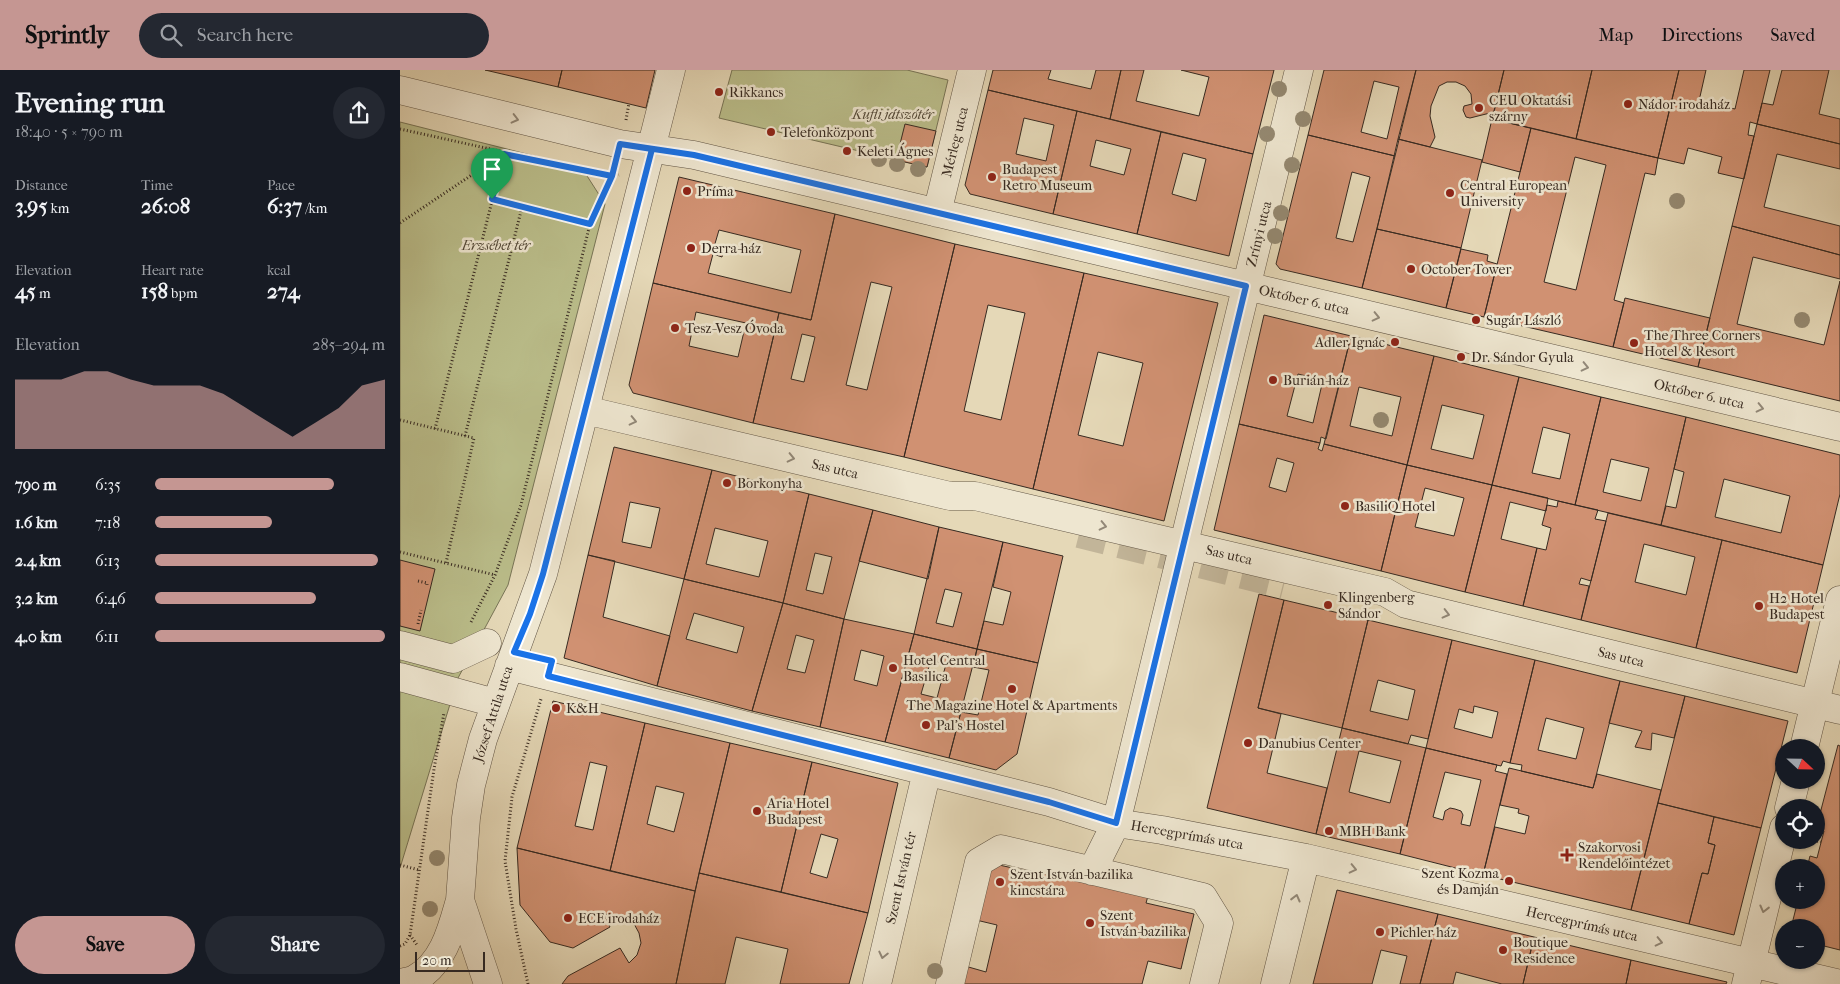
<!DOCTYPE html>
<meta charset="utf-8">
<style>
:root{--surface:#171b24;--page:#242831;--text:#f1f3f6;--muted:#9ea1a6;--accent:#c59692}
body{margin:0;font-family:"IM FELL French Canon",serif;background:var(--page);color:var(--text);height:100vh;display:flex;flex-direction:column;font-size:19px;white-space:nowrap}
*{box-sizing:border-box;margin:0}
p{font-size:16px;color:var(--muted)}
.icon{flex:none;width:28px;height:28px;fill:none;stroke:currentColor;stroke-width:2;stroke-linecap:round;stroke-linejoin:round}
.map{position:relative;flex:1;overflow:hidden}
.details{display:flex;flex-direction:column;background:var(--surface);width:400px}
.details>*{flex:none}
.needle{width:32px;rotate:112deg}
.tools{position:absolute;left:1375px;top:669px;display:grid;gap:10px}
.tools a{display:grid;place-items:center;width:50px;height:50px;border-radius:50%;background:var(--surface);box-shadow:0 1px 4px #0004;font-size:25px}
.scale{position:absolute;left:15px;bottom:12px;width:70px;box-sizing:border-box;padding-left:5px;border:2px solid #372a21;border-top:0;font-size:14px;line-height:18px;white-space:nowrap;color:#372a21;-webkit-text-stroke:4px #eee6d0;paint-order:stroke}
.pin{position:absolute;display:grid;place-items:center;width:42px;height:42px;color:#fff;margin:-51px -21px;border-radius:50% 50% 50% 0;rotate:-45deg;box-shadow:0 0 5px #0007}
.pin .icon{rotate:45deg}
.round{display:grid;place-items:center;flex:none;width:52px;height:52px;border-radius:26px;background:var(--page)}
.summary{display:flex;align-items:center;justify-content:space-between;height:85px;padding:0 15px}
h1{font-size:28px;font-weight:700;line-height:38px}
.metrics{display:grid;grid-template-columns:repeat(3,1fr);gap:8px;height:85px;padding:5px 15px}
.metrics div{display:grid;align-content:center}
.metrics b{font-size:21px;font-weight:700}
.metrics small{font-size:14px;font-weight:400}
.metrics p{font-size:14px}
.chart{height:140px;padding:10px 15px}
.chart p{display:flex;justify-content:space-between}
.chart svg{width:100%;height:90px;margin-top:5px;fill:var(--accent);opacity:.7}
.action{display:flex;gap:10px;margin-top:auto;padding:10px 15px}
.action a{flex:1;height:58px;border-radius:30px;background:var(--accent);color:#111;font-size:20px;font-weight:700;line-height:58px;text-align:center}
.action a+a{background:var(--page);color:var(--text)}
ul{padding:0 15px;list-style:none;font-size:16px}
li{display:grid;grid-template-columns:80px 60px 1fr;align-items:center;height:38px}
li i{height:12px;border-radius:6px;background:var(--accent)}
header{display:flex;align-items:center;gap:30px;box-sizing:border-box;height:70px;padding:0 25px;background:var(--accent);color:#111}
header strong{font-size:24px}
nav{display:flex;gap:28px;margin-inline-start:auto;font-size:18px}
.search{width:350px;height:45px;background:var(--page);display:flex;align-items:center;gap:12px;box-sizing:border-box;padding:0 18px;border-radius:28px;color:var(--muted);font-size:19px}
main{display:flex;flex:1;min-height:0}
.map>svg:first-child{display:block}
.green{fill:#babd8a;stroke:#787456}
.building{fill:#d09172;stroke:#372a21;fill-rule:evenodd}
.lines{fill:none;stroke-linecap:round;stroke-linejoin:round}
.minor-tunnel{stroke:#c2b599;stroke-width:28;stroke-dasharray:28 14;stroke-linecap:butt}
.minor-casing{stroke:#625646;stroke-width:29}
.path{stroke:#372a21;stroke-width:3;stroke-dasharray:1 2.5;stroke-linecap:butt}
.minor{stroke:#eee6d0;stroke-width:28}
.tree{fill:#948870}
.oneway{stroke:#928878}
.route-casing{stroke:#fff;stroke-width:10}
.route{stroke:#1a73e8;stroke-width:6}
.poi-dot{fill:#8f2418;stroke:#eee6d0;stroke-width:2}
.labels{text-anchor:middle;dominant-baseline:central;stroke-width:5;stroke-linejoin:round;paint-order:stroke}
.poi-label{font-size:14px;fill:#372a21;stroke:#eee6d0;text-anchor:start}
.park-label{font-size:14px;font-style:italic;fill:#514736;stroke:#eee6d0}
.street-label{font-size:14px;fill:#372a21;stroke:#eee6d0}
</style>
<header>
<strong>Sprintly</strong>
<div class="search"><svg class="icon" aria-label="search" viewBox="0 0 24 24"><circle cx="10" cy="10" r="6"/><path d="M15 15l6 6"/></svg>Search here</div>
<nav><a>Map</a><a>Directions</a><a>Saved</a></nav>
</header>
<main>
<section class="details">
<div class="summary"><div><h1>Evening run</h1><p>18:40 · 5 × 790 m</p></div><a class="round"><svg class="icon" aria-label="share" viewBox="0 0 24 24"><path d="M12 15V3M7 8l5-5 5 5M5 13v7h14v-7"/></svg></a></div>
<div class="metrics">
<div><p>Distance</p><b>3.95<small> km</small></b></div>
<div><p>Time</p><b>26:08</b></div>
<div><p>Pace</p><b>6:37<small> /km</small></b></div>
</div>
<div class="metrics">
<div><p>Elevation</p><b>45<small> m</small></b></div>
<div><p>Heart rate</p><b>158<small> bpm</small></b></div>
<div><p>kcal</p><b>274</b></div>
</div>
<div class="chart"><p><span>Elevation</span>285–294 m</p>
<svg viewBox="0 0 160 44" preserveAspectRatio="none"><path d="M0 44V10L10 10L20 10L30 6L40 6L50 10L60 13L70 13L80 13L90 17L100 24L110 31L120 38L130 31L140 24L150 13L160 10V44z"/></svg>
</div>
<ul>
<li><b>790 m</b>6:35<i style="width:78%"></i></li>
<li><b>1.6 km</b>7:18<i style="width:51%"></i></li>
<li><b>2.4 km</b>6:13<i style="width:97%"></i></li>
<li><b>3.2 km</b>6:46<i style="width:70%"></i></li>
<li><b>4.0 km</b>6:11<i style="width:100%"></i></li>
</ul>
<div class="action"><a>Save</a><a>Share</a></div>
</section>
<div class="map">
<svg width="1440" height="914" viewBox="0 0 1440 914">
<rect width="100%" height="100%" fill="#e5d8b7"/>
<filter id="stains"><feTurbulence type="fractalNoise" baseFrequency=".004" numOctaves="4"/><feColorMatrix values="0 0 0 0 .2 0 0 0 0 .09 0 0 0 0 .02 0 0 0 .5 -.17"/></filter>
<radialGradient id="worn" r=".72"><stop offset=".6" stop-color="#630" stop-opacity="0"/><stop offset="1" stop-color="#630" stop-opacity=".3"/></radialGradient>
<path class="green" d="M332 0H507L548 10 527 97 319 48Z
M0 52 182 98 205 134 108 515 58 608 0 798Z"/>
<path class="building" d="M85 0H162L158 17Z
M162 0H255L246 38 158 17Z
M593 0H651L648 9 691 19 696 0H721L710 49 588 20Z
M721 0H744L736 31 799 46 809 7 781 0H874L853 84 710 49Z
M924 0H1016L995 86 908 65ZM974 11 999 17 987 69 961 62Z
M1016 0H1104L1094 42 1070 48 1066 47 1063 40 1064 36 1072 34 1071 24 1065 16 1056 12H1047L1039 16 1031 36 1030 46 1035 67 1030 77 998 69Z
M1104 0H1192L1176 69 1092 49Z
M1192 0H1279L1258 88 1176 69Z
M1279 0H1306L1299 31 1335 39 1344 0H1370L1357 54 1350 52 1348 65 1354 66 1344 109 1318 103 1322 87 1288 78 1284 94 1258 88Z
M1382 0H1429L1419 44 1440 49V74L1357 54 1362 33 1373 35Z
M588 20 677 41 653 144 570 124 565 115ZM624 48 654 55 646 91 616 84Z
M677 41 761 62 737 164 653 144ZM696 70 731 79 724 105 690 96Z
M1092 49 1131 58 1120 102 1082 92Z
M505 54 536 61 527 97 496 90Z
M1357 54 1440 74V99L1377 84 1364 137 1440 156V185L1332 156Z
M1131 58 1258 88 1255 105 1245 103 1214 230 1224 233 1213 277 1084 247ZM1175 87 1206 95 1176 220 1144 212Z
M761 62 853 84 829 186 737 164ZM783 83 806 89 796 131 772 124Z
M908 65 995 86 962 218 880 199 876 194ZM952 102 970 107 953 172 936 168Z
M998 69 1082 90 1061 178 977 159Z
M279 107 435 144 411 250 253 213ZM319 160 401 180 391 223 308 203 313 184 322 187 324 179 314 177Z
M435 144 555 174 504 387 353 353 379 243 411 250ZM471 212 492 217 467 320 446 315ZM402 264 415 267 404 312 391 309Z
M1332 156 1440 185V209L1353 187 1337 254 1424 275 1440 211V331L1298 297Z
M977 159 1061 178 1046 238 962 218Z
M555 174 684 203 633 419 504 387ZM588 235 625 243 601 350 564 341Z
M1061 179 1088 185 1087 191 1097 194 1084 247 1046 238Z
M684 203 818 233 764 451 633 419ZM698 282 743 293 723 376 678 365Z
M253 213 379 243 353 353 233 323 229 315ZM296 242 346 253 338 287 289 276Z
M1225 228 1310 248 1298 297 1213 277Z
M864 245 951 266 926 369 921 367 920 373 839 354ZM898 304 923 310 913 353 887 346Z
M951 266 1034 286 1007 395 924 374ZM959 317 1001 327 992 366 950 356Z
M1034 286 1119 307 1092 415 1007 395ZM1042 335 1084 345 1073 389 1031 379Z
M1119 307 1201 327 1175 435 1092 415ZM1143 357 1170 364 1160 409 1132 403Z
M1201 327 1286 347 1261 455 1175 435ZM1211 389 1249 398 1241 431 1203 422Z
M1286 347 1440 385V424L1423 495 1261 455 1266 436 1276 438 1284 402 1274 399ZM1324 409 1390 426 1381 463 1315 447Z
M839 354 920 373 918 379 922 381 924 374 1007 395 981 501 814 460ZM877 388 894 393 886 422 869 417Z
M214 377 312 400 284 509 188 485ZM230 432 260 438 251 478 222 472Z
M1007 395 1092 415 1065 522 981 501ZM1025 418 1064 428 1054 466 1015 457Z
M312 400 409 424 383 533 284 509ZM315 458 368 471 359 507 306 494Z
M1092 415 1148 428 1146 441 1110 432 1101 469 1137 478 1123 536 1065 522Z
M409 424 473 440 444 549 383 533ZM415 483 432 487 423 524 406 520Z
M1158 431 1198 440 1195 449 1206 451 1191 511 1181 508 1179 514 1189 516 1181 550 1123 536 1137 478 1146 480 1151 458 1142 455 1147 435 1157 437Z
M473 440 539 457 528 509 459 491Z
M1208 443 1322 470 1296 578 1181 550ZM1244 474 1295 487 1286 525 1235 512Z
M539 457 603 472 577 579 514 564ZM545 519 562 523 553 557 536 553Z
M1322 470 1423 495 1397 603 1296 578Z
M603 472 663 486 638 593 577 579 584 551 603 555 611 522 593 517Z
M188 485 215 491 203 547 270 566 257 616 164 588Z
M0 490 35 499 20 561 0 556Z
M284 509 383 533 352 641 257 616ZM294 543 344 557 337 583 286 569Z
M859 524 884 530 858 638 881 644 867 703 927 718 916 764 807 738Z
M884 530 968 550 942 658 858 638Z
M383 533 444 549 420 657 352 641ZM396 565 414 570 405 603 387 599Z
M444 549 514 564 485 672 420 657ZM461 580 484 586 477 616 454 610Z
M968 550 1052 570 1028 669 1011 665 1008 674 942 658ZM978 610 1015 620 1008 650 970 641Z
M514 564 577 579 549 688 485 672ZM531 590 546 594 537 628 521 624Z
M1052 570 1135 590 1110 693 1103 691 1101 696 1026 678ZM1074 636 1098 642 1092 668 1054 658 1059 639 1073 643Z
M577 579 638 593 617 684 596 700 549 688 561 642 578 645 589 600 573 597Z
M1135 590 1220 611 1193 718 1121 701 1122 695 1110 693ZM1146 648 1184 658 1176 689 1138 680Z
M1220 611 1285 626 1274 668 1252 663 1251 680 1235 677 1242 661 1209 653Z
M1285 626 1388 651 1361 758 1258 733Z
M153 631 245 653 210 801 117 778ZM190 692 207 696 193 760 175 756Z
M245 653 330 673 295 821 210 801ZM256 716 284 723 274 762 247 754Z
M942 658 1026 678 1000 784 916 764ZM959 681 1001 691 990 733 949 722Z
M330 673 412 692 381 822 299 803Z
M1438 675 1440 676V880L1416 874V858H1391L1398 830H1416V798H1407L1410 786 1417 788 1424 761 1416 759Z
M1026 678 1097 695 1095 701 1107 704 1083 805 1000 784ZM1045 702 1081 710 1070 756 1061 754 1063 745 1061 741 1055 739 1050 738 1045 741 1043 750 1033 747Z
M412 692 498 713 468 843 381 822ZM421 764 438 769 427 808 410 803Z
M1109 698 1193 718 1197 704 1261 720 1231 840 1083 805 1095 757 1125 764 1129 746 1118 743 1119 739 1100 735Z
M1258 733 1314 747 1308 773 1315 775 1308 804 1302 803 1289 854 1231 840Z
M1314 747 1361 758 1334 865 1289 854 1302 803 1308 804 1315 775 1308 773Z
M117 778 295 821 276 914H162L168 906 220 878 229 893 237 885 241 873 239 863 233 852 219 845 204 844 210 857 173 878 150 872 120 835Z
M590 793 640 804 643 793 750 819 746 833 794 844 781 899 748 891 742 914H561L565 896 586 902 597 855 576 850Z
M299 803 468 843 449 914H380L388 879 336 867 325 914H276Z
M937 820 1038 844 1020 914H1000L1007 886 981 880 972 914H913Z
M1038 844 1134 867 1123 914H1102L1056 902 1053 914H1020Z
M1134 867 1231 890 1226 914H1123Z
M1231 890 1261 897 1327 912 1326 914H1226Z"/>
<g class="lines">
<path class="minor-tunnel" d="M679 464 884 515"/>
<defs>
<path id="minor" d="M0 20 220 74 294 85 1440 357
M537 143 572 0
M185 340 550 426H575L985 522 1006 534 1440 640
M0 575 53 589 87 573
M109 596 649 732 716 753 762 760 906 788 1440 914
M0 607 95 633
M1404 678 1440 530
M1389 738 1396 710
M692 801 716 753 899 0
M0 913C5 912 11 911 15 909 44 893 52 858 60 830
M88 914 60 830 66 748 71 715 83 669 143 504 271 0
M477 914 527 701
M550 914 579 792 601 779 803 827 819 853 804 914
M875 914 906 788
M1346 914 1384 758"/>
</defs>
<use href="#minor" class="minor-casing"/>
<path class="path" d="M226 50 229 33
M0 59 212 106 219 105
M92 129 190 154
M0 153 103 84
M0 350 74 368 46 493
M35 359 104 83
M65 366 122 137
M0 482 95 505
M18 511 27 513V515
M71 552 95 505 121 435 190 154 212 106 214 97
M18 554 21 540
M1410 770 1421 772
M0 795 19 800
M10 865 17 875
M0 876 5 874 10 865 34 699 44 643
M128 914 116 859 105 791 112 727 141 629"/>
<use href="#minor" class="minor"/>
</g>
<g class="tree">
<circle cx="879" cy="19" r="8"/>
<circle cx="903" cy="49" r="8"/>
<circle cx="867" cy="64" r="8"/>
<circle cx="479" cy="89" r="8"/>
<circle cx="497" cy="94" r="8"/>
<circle cx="892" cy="95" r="8"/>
<circle cx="518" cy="99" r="8"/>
<circle cx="1277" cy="131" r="8"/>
<circle cx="881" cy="143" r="8"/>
<circle cx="875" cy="166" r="8"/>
<circle cx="1402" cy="250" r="8"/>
<circle cx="981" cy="350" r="8"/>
<circle cx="37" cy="788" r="8"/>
<circle cx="30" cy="839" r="8"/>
<circle cx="535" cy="901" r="8"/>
</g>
<defs><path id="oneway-chevron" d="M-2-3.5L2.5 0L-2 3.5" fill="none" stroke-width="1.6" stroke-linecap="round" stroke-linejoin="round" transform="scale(1.25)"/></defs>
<g class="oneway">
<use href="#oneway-chevron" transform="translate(115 49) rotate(14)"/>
<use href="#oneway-chevron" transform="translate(976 247) rotate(13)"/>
<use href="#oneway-chevron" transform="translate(1185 297) rotate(13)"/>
<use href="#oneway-chevron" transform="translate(1360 338) rotate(13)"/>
<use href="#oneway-chevron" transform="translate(233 351) rotate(13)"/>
<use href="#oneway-chevron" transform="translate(391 388) rotate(13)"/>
<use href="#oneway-chevron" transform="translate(703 456) rotate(13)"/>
<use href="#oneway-chevron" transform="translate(1046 544) rotate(14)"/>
<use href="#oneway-chevron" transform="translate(953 799) rotate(13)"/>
<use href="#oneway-chevron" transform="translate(896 828) rotate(-76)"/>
<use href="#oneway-chevron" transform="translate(1364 839) rotate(104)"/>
<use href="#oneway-chevron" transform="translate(1259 872) rotate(13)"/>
<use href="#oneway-chevron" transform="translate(483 885) rotate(103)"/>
</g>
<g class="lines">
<defs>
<path id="route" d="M92 129 190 154 212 106 220 74 252 79 143 504 130 544 114 582 152 591 148 606 649 732 716 753 846 216 294 85 220 74 212 106 104 84 92 129"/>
</defs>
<use href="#route" class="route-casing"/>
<use href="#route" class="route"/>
</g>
<g class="poi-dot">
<circle cx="319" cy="22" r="5"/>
<circle cx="1228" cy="34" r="5"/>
<circle cx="1079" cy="38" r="5"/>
<circle cx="371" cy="62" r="5"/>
<circle cx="447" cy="81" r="5"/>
<circle cx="592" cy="107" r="5"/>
<circle cx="287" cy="121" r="5"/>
<circle cx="1050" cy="123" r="5"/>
<circle cx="291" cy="178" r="5"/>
<circle cx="1011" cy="199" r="5"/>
<circle cx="1076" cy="250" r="5"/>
<circle cx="275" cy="258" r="5"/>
<circle cx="995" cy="272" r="5"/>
<circle cx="1234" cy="273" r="5"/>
<circle cx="1061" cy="287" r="5"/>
<circle cx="873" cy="310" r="5"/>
<circle cx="327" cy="413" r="5"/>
<circle cx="945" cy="436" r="5"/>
<circle cx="928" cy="535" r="5"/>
<circle cx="1359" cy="536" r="5"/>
<circle cx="493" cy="598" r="5"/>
<circle cx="612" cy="619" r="5"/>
<circle cx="156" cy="638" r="5"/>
<circle cx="526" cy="655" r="5"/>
<circle cx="848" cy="673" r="5"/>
<circle cx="357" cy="741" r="5"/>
<circle cx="929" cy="761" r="5"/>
<path d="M1164.5 777.5h5v5h5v5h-5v5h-5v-5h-5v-5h5z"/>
<circle cx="1109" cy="811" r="5"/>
<circle cx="600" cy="812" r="5"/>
<circle cx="168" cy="848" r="5"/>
<circle cx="690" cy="853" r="5"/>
<circle cx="980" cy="862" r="5"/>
<circle cx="1103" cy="880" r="5"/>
</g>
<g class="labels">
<g class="poi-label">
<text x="329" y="22">Rikkancs</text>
<text x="1089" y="30">CEU Oktatási<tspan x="1089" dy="16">szárny</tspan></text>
<text x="1238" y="34">Nádor irodaház</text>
<text x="381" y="62">Telefonközpont</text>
<text x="457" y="81">Keleti Ágnes</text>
<text x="602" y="99">Budapest<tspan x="602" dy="16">Retro Museum</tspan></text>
<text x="1060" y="115">Central European<tspan x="1060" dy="16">University</tspan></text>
<text x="297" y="121">Príma</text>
<text x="301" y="178">Derra-ház</text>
<text x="1021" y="199">October Tower</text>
<text x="1086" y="250">Sugár László</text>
<text x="285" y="258">Tesz-Vesz Óvoda</text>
<text x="1244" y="265">The Three Corners<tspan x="1244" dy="16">Hotel &amp; Resort</tspan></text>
<text x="985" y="272" text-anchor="end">Adler Ignác</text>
<text x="1071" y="287">Dr. Sándor Gyula</text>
<text x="883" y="310">Burián-ház</text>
<text x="337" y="413">Borkonyha</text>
<text x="955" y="436">BasiliQ Hotel</text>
<text x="938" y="527">Klingenberg<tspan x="938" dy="16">Sándor</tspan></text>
<text x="1369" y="528">H2 Hotel<tspan x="1369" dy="16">Budapest</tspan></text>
<text x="503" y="590">Hotel Central<tspan x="503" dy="16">Basilica</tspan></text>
<text x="612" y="635" text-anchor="middle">The Magazine Hotel &amp; Apartments</text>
<text x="166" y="638">K&amp;H</text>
<text x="536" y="655">Pal's Hostel</text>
<text x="858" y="673">Danubius Center</text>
<text x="367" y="733">Aria Hotel<tspan x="367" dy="16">Budapest</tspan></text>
<text x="939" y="761">MBH Bank</text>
<text x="1178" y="777">Szakorvosi<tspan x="1178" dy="16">Rendelőintézet</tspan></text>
<text x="1099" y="803" text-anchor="end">Szent Kozma<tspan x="1099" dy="16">és Damján</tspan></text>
<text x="610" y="804">Szent István-bazilika<tspan x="610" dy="16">kincstára</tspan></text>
<text x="700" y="845">Szent<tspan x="700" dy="16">István-bazilika</tspan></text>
<text x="178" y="848">ECE irodaház</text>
<text x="990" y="862">Pichler ház</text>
<text x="1113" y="872">Boutique<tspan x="1113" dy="16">Residence</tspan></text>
</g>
<g class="park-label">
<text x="493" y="44">Kufli játszótér</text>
<text x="96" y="175">Erzsébet tér</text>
</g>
<g class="street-label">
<text transform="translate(555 72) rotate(-76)">Mérleg utca</text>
<text transform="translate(859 164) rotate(-76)">Zrínyi utca</text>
<text transform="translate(904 230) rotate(13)">Október 6. utca</text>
<text transform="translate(1299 324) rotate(13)">Október 6. utca</text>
<text transform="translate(435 399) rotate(13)">Sas utca</text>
<text transform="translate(829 485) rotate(13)">Sas utca</text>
<text transform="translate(1221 587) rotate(14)">Sas utca</text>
<text transform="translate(93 644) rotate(-72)">József Attila utca</text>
<text transform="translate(787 765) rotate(10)">Hercegprímás utca</text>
<text transform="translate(501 808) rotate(-77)">Szent István tér</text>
<text transform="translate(1182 854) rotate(13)">Hercegprímás utca</text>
</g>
</g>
<rect width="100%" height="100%" filter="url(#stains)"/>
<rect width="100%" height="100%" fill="url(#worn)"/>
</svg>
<div class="tools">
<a><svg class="needle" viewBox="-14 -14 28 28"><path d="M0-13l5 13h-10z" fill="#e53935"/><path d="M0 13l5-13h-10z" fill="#9ea1a6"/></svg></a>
<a><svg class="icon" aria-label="locate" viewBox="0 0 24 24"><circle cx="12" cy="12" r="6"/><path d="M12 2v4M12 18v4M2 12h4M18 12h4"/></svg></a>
<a>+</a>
<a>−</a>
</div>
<div class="scale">20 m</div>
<div class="pin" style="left:92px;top:129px;background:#1e9e55"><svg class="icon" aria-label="arrive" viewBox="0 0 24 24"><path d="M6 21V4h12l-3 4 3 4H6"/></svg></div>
</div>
</main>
